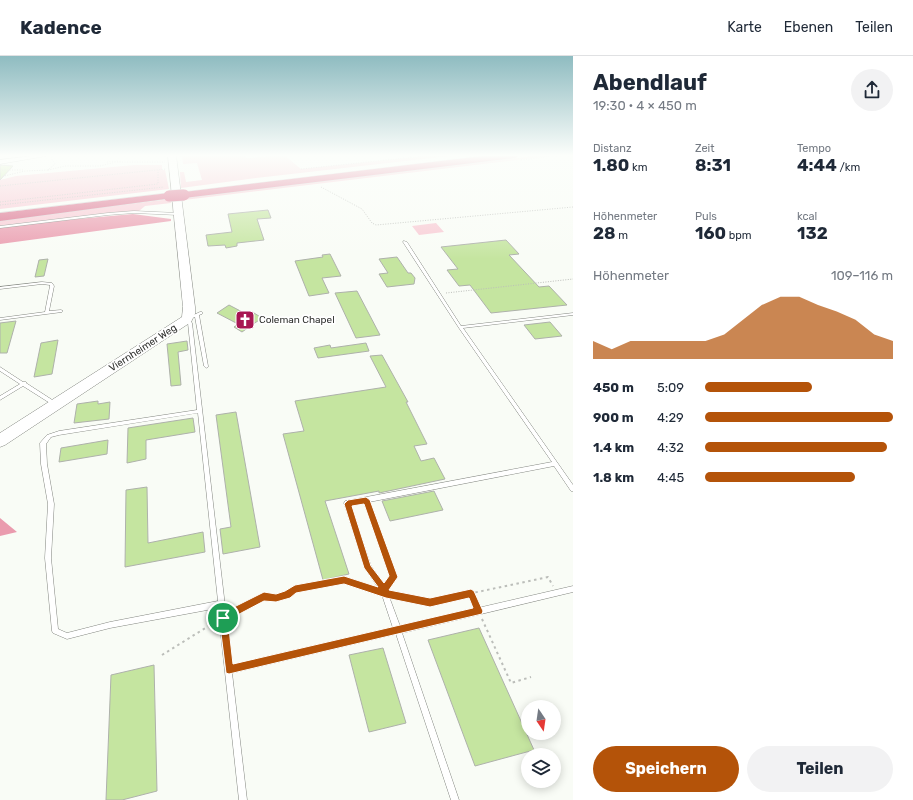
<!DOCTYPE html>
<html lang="de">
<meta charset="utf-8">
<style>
:root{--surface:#fff;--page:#f2f2f3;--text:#1f2937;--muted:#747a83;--line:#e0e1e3;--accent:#b45309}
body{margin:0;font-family:Rubik,sans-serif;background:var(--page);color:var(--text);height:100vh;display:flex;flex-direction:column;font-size:15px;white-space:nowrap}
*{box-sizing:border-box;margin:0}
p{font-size:13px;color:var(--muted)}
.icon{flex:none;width:22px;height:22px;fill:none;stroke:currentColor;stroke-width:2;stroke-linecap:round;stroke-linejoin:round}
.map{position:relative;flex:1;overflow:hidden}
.drawer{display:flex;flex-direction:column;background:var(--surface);width:340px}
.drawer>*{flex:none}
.needle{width:26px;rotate:167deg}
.fabs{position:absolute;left:521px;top:644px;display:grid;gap:8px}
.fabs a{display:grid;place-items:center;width:40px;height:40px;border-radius:50%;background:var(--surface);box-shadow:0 2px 10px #0003;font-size:20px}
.pin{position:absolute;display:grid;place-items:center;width:34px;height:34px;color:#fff;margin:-17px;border:2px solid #fff;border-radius:50%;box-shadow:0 1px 4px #0007}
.round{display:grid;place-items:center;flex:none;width:42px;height:42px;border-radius:21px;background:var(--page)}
.head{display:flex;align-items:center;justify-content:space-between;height:68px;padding:0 20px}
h1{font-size:22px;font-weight:700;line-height:30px}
.stats{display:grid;grid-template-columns:repeat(3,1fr);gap:6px;height:68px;padding:4px 20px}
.stats div{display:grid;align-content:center}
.stats b{font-size:17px;font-weight:700}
.stats small{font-size:11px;font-weight:400}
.stats p{font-size:11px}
.chart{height:112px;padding:8px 20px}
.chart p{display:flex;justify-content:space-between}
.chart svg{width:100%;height:72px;margin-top:4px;fill:var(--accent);opacity:.7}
.cta{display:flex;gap:8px;margin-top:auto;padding:8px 20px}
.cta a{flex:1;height:46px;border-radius:24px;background:var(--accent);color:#fff;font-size:16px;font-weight:700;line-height:46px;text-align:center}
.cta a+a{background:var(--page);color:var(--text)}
ul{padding:0 20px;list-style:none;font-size:13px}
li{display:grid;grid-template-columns:64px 48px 1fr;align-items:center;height:30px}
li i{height:10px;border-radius:5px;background:var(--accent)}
header{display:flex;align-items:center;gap:24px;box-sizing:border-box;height:56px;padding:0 20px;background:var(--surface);border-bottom:1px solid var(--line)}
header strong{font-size:19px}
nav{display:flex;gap:22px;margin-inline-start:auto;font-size:14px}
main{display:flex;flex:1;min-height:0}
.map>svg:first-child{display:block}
.green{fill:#f8c9d3}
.forest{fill:#ea9bae}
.building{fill:#c5e5a0;stroke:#aeb1ab}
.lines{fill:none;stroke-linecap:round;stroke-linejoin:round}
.lane-casing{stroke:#838680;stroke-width:1}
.street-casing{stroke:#838680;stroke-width:1}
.secondary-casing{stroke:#838680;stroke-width:1}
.highway-casing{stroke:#d6d6d6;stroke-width:1}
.path-far1{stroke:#bcbeba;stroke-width:1;stroke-dasharray:1 1.5;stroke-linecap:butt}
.path{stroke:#bcbeba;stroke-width:2;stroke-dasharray:2.5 3.5;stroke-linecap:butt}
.lane{fill:#fff;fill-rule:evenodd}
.street{fill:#fff;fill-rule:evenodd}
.secondary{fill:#fff;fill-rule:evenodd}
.highway{fill:#da6d8b;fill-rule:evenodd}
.highway-bridge-casing{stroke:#d6d6d6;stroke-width:12;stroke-linecap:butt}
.highway-bridge{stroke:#da6d8b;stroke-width:11}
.route{fill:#b45309;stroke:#fff;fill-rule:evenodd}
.labels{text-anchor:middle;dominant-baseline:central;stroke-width:3.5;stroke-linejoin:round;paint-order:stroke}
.poi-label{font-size:10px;fill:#313230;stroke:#fff;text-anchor:start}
.street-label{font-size:10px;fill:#313230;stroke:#fff}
</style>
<header>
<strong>Kadence</strong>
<nav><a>Karte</a><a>Ebenen</a><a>Teilen</a></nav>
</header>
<main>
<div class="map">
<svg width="573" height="744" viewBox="0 0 573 744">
<rect width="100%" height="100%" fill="#f9fcf6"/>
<path class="green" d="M182 99H244L247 102 284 99 301 113 436 99H458L256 122 181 132 180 116H184L186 126 202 124 197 107 183 108Z
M542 99H558L184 144 183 141Z
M134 109H162V114H165L169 133 0 153V124L16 120Z
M170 143 171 147 145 150 139 155 0 170V164Z
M436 167 444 176 419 179 412 170Z"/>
<path class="forest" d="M133 158 171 163V165L0 188V172L55 165Z
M0 462 17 476 0 480Z"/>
<path class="building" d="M0 109 13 110 0 124Z
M268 154 271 162 257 163 264 184 237 187V190L226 192 225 189 208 190 206 179 232 176 228 158Z
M506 184 519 198 509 199 539 231 549 230 567 249 491 257 470 229 459 230 447 214 458 213 441 191Z
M330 198 341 220 322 222 329 237 309 240 295 205 323 201 322 199Z
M397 201 408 217H411L415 222 414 228 387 231 379 218 388 217 379 203Z
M48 203 44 220 35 221 39 204Z
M357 235 380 279 356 282 335 237Z
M229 249 250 260 254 257 262 262 242 276 234 271 238 268 217 257Z
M16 265 7 297H0V267Z
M550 266 562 280 535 283 524 269Z
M58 284 52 318 34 321 41 287Z
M187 285 188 294 178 296 181 329 171 330 167 288Z
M366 287 369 295 318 302 314 292 330 289 331 292Z
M382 299 408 346H406L427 388 414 390 421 405 434 402 445 423 379 437V435L325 445 349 518 323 524 283 378 304 375 295 345 386 331 370 300Z
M98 345V348L110 346 109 363 74 367 77 348Z
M236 356 260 491 223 498 220 473 231 471 216 359Z
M193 362 195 376 146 384V403L127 407 128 372Z
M108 384 107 398 59 406 61 392Z
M147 431 148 487 203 476 205 496 125 511 126 434Z
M434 435 443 454 390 465 382 445Z
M479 572 534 694 475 710 428 584Z
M383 592 406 667 369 676 349 599Z
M154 609 157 735 122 744H106L111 619Z"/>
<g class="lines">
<defs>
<path id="lane" d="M134 155 178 157 180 158 178 159 134 157 108 159 0 172V170L108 157Z
M404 185 407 186 461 270 573 257V259L463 272 573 429V435H571L554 410 369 446 397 521 387 535 400 570 573 530V536L402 577 459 744H451L396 578 232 617 247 744H239L218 552 110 572 67 583 53 577 52 575 45 502 48 448 41 408 40 387 47 379 59 375 197 354 188 267 185 263 200 256H202V258L199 259 208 310V311L206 312 204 310 195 261 189 263 192 267 232 610 393 572 381 536 365 512 344 447 345 445 552 406 459 272 403 186ZM198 357 218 545 110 566 67 577 58 573 51 502 54 448 47 408 46 388 51 381 59 379ZM364 447 391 520 384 529 371 510 350 449Z
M42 226 52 227 54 230 49 255 61 254 63 255 62 256 0 264V262L45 256 50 230V229L42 228 0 233V231Z
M0 311 23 326H26V327L57 347V349H53L23 330 0 344V340L20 328 0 315Z"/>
<path id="street" d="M40 99 46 100 0 108V104Z"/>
<path id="secondary" d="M168 99H176L195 251V258L191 266 5 389 0 391V377L182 261 183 251Z"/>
<path id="highway" d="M491 99H520L515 102 184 142 178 139 184 136Z
M169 137 175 140 173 142 0 165V157Z"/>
</defs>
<use href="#lane" class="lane-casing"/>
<use href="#street" class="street-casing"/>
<use href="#secondary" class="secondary-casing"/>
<use href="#highway" class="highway-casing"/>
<path class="path-far1" d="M198 99 199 102
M521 104 563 99
M107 106 121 105 120 106
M301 113 434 99
M2 114H23
M48 114 65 110H100L116 106H165
M0 121 25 115 48 114 55 108 50 100
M0 130 166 113
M321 131 362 153 372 167 376 169 573 151
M0 146 158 128V114
M0 149 164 131
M446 237 573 223"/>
<path class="path" d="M471 538 476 549
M393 539 430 546 548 521 553 530
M231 557 264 540 276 542 287 539 295 534 345 524 374 534
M482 563 511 627 531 621
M162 599 215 566"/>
<use href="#lane" class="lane"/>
<use href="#street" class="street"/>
<use href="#secondary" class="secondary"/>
<use href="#highway" class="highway"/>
<defs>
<path id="highway-bridge" d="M169 140 184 139"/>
</defs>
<use href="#highway-bridge" class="highway-bridge-casing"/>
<use href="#highway-bridge" class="highway-bridge"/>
</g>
<linearGradient id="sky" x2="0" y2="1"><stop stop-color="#8fbcc1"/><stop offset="0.49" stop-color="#fcfefb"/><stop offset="1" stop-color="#fcfefb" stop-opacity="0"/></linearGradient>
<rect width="573" height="203" fill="url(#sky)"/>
<path class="route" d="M366 441 370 444 398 521 389 534 430 542 471 533 474 535 483 555 482 558 229 618 226 617 219 562 220 558 264 536 276 538 285 535 295 529 344 520 378 531 364 512 344 448 348 444ZM364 448 389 520 384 527 371 510 352 450ZM344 528 386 542 430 551 469 542 473 552 233 608 228 564 264 545 276 546 290 542 296 537Z"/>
<defs>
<symbol id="church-square" viewBox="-11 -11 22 22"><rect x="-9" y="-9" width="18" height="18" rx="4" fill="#a71652" stroke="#fff"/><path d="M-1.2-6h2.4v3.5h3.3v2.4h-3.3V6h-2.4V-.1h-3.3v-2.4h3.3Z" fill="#fff"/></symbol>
</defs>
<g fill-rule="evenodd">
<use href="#church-square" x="234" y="253" width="22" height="22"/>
</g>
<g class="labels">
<g class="poi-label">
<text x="259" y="264">Coleman Chapel</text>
</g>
<g class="street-label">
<text transform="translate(143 292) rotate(-33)">Viernheimer Weg</text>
</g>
</g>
</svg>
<div class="fabs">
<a><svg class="needle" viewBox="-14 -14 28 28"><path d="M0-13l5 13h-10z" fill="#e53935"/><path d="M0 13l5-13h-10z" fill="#747a83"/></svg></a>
<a><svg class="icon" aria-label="layers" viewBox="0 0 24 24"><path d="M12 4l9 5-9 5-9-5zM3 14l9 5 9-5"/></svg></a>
</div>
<div class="pin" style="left:223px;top:562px;background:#1e9e55"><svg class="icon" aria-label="arrive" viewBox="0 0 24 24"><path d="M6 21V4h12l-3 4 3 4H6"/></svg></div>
</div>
<section class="drawer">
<div class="head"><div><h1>Abendlauf</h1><p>19:30 · 4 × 450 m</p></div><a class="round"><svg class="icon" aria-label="share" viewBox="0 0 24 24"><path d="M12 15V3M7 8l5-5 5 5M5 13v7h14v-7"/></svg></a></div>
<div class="stats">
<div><p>Distanz</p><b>1.80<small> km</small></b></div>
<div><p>Zeit</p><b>8:31</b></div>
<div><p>Tempo</p><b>4:44<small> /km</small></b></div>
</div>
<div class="stats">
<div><p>Höhenmeter</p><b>28<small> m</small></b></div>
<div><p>Puls</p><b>160<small> bpm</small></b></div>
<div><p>kcal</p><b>132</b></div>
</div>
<div class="chart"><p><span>Höhenmeter</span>109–116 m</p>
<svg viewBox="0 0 160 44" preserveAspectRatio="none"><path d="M0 44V33L10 38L20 33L30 33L40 33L50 33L60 33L70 29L80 20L90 11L100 6L110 6L120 11L130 15L140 20L150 29L160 33V44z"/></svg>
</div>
<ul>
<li><b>450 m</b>5:09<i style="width:57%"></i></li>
<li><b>900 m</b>4:29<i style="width:100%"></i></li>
<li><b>1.4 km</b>4:32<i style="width:97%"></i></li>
<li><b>1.8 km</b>4:45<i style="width:80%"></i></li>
</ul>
<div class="cta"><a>Speichern</a><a>Teilen</a></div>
</section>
</main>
